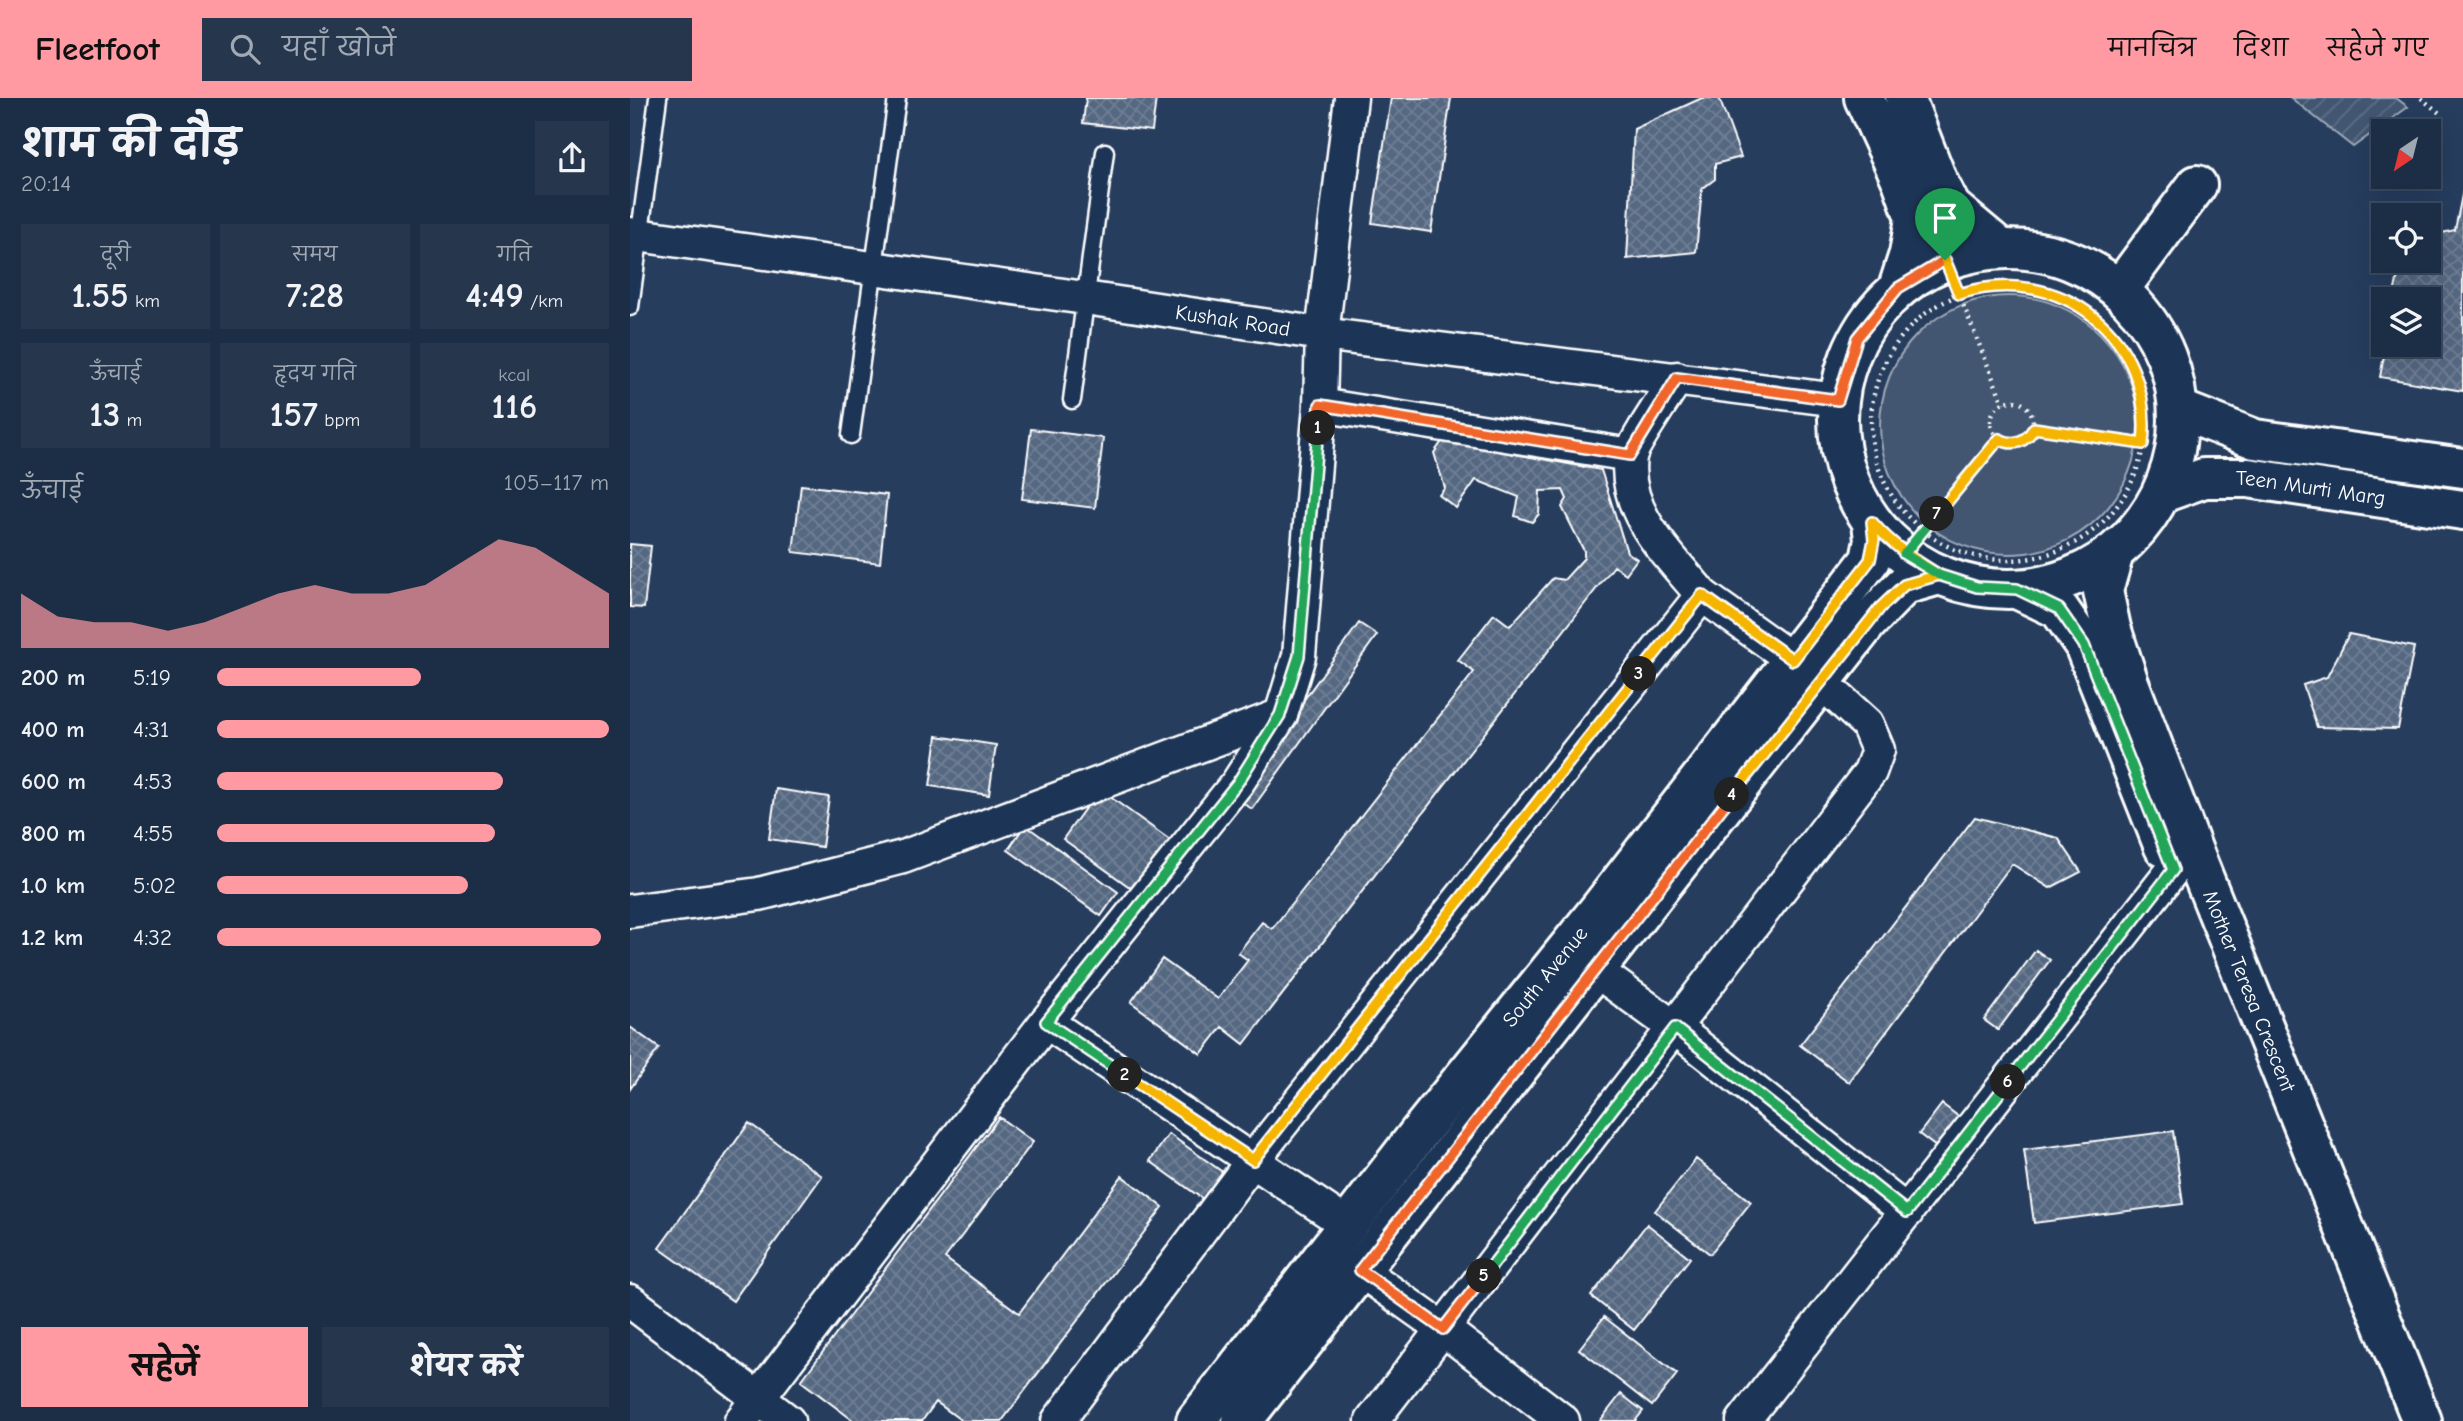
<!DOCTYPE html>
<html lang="hi">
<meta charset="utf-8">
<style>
:root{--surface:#1c2e46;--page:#25364d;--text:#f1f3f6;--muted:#a0a8b3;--line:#3a4a5f;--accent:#ff9aa2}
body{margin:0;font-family:"Comic Neue","Playpen Sans Deva",sans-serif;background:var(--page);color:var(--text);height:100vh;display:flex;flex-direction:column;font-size:26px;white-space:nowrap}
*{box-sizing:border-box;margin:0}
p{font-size:23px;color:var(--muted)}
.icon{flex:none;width:38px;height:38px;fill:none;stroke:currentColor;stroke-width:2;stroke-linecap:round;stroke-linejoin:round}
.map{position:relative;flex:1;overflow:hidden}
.panel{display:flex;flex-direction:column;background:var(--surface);width:630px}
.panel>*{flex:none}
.needle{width:46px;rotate:215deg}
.tools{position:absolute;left:1741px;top:21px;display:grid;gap:14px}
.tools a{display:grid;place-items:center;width:70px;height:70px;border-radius:0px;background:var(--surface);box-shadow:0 7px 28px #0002,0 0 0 2px var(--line);font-size:35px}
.pin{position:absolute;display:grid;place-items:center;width:60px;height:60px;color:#fff;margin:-72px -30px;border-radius:50% 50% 50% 0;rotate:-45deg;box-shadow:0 0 7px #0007}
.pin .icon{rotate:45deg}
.km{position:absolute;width:35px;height:35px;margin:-18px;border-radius:50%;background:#222;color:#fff;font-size:19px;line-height:35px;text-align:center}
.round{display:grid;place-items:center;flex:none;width:74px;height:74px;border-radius:0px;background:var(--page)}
.head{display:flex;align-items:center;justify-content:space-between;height:119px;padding:0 21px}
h1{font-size:38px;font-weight:700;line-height:52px}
.metrics{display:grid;grid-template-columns:repeat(3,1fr);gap:10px;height:119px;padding:7px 21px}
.metrics div{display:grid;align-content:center;border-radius:0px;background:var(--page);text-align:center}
.metrics b{font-size:35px;font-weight:700}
.metrics small{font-size:19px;font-weight:400}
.metrics p{font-size:19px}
.chart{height:196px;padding:14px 21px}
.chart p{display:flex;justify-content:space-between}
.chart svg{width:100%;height:126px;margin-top:7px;fill:var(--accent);opacity:.7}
.cta{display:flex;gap:14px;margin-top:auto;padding:14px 21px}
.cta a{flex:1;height:80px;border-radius:0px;background:var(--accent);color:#111;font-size:28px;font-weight:700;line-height:80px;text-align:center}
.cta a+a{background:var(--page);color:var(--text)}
ul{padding:0 21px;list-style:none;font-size:23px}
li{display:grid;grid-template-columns:112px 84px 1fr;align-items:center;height:52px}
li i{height:18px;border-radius:9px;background:var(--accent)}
header{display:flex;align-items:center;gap:42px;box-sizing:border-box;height:98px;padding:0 35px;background:var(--accent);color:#111}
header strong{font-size:33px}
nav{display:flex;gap:38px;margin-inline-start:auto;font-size:24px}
.search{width:490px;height:63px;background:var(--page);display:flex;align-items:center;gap:18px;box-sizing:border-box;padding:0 24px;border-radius:0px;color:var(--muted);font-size:26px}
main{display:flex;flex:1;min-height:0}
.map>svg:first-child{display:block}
.park{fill:#425672;stroke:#a0aab8;stroke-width:2}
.garden{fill:url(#garden-furrows);stroke:#a0aab8;stroke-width:2}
.building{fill:url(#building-cross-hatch);stroke:#fff;stroke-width:2}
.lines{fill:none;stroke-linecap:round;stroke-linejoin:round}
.lane-casing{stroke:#fff;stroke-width:21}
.street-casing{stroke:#fff;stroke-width:37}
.secondary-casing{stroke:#fff;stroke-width:44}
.path{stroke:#fff;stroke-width:4.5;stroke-dasharray:2 5;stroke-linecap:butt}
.lane{stroke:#1d3557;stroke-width:16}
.street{stroke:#1d3557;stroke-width:32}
.secondary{stroke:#1d3557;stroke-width:38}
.split-1-casing{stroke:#fff;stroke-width:14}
.split-2-casing{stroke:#fff;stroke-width:14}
.split-3-casing{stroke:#fff;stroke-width:14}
.split-4-casing{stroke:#fff;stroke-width:14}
.split-5-casing{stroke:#fff;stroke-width:14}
.split-6-casing{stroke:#fff;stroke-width:14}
.split-7-casing{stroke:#fff;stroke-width:14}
.split-8-casing{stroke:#fff;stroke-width:14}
.split-1{stroke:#f0652b;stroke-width:9}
.split-2{stroke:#22a559;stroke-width:9}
.split-3{stroke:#f5b400;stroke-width:9}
.split-4{stroke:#f5b400;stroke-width:9}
.split-5{stroke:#f0652b;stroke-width:9}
.split-6{stroke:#22a559;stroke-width:9}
.split-7{stroke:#22a559;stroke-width:9}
.split-8{stroke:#f5b400;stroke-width:9}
.labels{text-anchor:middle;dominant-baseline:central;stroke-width:7;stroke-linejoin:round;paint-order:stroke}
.street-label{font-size:21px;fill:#fff;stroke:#1d3557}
</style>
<header>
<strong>Fleetfoot</strong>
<div class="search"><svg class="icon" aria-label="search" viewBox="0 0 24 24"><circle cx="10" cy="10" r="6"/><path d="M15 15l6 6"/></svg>यहाँ खोजें</div>
<nav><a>मानचित्र</a><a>दिशा</a><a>सहेजे गए</a></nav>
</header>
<main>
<section class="panel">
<div class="head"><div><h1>शाम की दौड़</h1><p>20:14</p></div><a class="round"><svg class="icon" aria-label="share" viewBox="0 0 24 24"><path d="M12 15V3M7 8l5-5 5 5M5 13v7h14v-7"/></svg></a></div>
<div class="metrics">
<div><p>दूरी</p><b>1.55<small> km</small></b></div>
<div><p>समय</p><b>7:28</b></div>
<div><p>गति</p><b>4:49<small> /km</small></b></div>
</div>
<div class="metrics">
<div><p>ऊँचाई</p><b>13<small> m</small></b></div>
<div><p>हृदय गति</p><b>157<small> bpm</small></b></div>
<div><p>kcal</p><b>116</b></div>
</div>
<div class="chart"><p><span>ऊँचाई</span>105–117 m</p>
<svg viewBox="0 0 160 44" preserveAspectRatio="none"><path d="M0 44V25L10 33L20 35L30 35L40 38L50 35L60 30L70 25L80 22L90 25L100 25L110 22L120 14L130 6L140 9L150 17L160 25V44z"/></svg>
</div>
<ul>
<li><b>200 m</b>5:19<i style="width:52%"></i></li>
<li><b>400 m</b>4:31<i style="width:100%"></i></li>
<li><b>600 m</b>4:53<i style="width:73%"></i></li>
<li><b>800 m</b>4:55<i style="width:71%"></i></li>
<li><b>1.0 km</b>5:02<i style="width:64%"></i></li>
<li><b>1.2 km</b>4:32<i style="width:98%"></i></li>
</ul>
<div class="cta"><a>सहेजें</a><a>शेयर करें</a></div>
</section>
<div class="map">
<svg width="1833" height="1323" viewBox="0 0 1833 1323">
<defs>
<pattern id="garden-furrows" width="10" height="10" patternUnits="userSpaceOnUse" patternTransform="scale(1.75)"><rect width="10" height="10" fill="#425672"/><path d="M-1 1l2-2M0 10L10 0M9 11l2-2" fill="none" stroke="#5e6f87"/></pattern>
<pattern id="building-cross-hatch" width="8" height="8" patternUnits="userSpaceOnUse" patternTransform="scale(1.75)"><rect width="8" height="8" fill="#556781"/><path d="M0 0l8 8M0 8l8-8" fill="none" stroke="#6e7e94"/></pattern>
</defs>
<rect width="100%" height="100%" fill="#263d5e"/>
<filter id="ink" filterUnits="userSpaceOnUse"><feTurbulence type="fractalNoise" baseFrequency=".0143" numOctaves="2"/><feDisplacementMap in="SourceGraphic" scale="14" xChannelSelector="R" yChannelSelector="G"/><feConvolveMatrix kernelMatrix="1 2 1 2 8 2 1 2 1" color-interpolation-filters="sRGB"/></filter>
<g filter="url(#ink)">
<path class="park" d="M1250 327a129 129 0 1 1 258 0a129 129 0 1 1-258 0Z"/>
<path class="garden" d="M1661 0H1766L1778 9 1723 49Z"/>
<path class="building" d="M456 0H526L522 33 453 25Z
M761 0H821L801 134 742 125Z
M1072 0H1089L1111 59 1085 66V81L1072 91 1066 154 997 161 1004 31Z
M1833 92V293L1750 279 1756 247H1799V201H1763L1771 163H1799V138L1825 132Z
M401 331 473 340 465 410 392 401Z
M815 339 821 344 971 372 997 454 1007 461 996 476 984 468 614 946 592 929 571 956 501 904 532 861 588 901 618 862 608 855 632 824 642 831 844 574 828 562 864 516 880 528 923 480 934 482 954 460V453L932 409 937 401 933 392 910 393 909 416 902 424 885 418 889 399 846 382 826 410 809 397 815 390 804 355Z
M171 387 257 397 250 465 163 454Z
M0 446 21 448 14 510 0 509Z
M729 525 747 537 622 711 604 699Z
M1719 536 1784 549 1768 631 1687 629 1673 587 1697 579Z
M307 638 366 647 359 697 300 688Z
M146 691 199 699 192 749 139 741Z
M469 691 544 745 508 795 433 741Z
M1345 719 1428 740 1451 774 1420 790 1382 766 1219 984 1170 947Z
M395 727 488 794 471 818 378 752Z
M1406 852 1420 862 1368 932 1354 922Z
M0 929 29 950 0 991Z
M1312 1006 1337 1025 1314 1055 1289 1036Z
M369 1019 403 1044 315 1160 389 1215 492 1078 533 1109 372 1323H332L306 1304 292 1323H224L171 1283Z
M119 1025 192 1078 103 1203 29 1150Z
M1543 1033 1553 1106 1404 1125 1394 1052Z
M539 1036 601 1080 581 1107 520 1063Z
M1066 1061 1121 1104 1080 1156 1025 1113Z
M1017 1126 1060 1160 1004 1232 961 1198Z
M974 1219 1047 1276 1022 1308 949 1251Z
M991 1296 1013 1313 1005 1323H970Z"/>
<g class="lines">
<defs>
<path id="lane" d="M0 209 28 0
M442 302 475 54
M221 337 267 0"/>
<g id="street">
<path id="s1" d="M0 136 455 200 692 236 1208 302"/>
<path d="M1047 280C1038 295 1002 347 1000 359 992 414 1040 458 1072 497"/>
<path d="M690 307 1000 357"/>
<path d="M0 813 129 796 273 759 651 617"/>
<path d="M965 872 1045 930 1277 1114"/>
<path d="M416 924 718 1127"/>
<path d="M730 1172 813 1231 933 1323"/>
<path d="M0 1203 158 1323"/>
<path d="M111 1323 416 924 608 684 651 617 669 558 690 307 692 236 721 0"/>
<path d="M428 1323 623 1062 1072 497 1163 562"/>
<path d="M742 1323 1240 674 1248 652 1237 626 1191 584"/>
<path d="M1113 1323 1543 772"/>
</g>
<g id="secondary">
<path d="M1234 0 1272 83 1285 120 1279 156 1268 190"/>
<path d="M1275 0 1308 84 1321 109 1370 150"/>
<circle cx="1378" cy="321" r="170"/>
<path d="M1489 192 1567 87"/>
<path d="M1548 311 1625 341 1833 370"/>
<path id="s2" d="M1532 395 1574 380H1618L1833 412"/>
<path id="s3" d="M1484 455 1473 493 1481 530 1499 585 1563 753 1792 1323"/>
<path d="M1387 491 1429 511 1454 547 1534 749"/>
<path id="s4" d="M566 1323 789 1035 971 809 1240 462 1244 442 1242 424"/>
<path d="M612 1323 1237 525 1274 487 1309 477"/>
</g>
</defs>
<use href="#lane" class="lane-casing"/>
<use href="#street" class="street-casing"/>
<use href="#secondary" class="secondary-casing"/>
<path class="path" d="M1791 0 1812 17
M1315 162 1373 305
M1241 325a137 137 0 1 1 274 0a137 137 0 1 1-274 0Z
M1361 324a21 21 0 1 1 42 0a21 21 0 1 1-42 0Z
M1404 330 1513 346
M1276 454 1369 341"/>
<use href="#lane" class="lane"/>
<use href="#street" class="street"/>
<use href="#secondary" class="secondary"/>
</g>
</g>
<g class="lines" filter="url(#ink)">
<defs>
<path id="split-1" d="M688 330 690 307 1000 357 1047 280 1208 302 1227 240 1268 190 1315 162"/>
<path id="split-2" d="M495 977 416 924 608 684 650 617 669 558 688 330"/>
<path id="split-3" d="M495 977 623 1062 1009 576"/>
<path id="split-4" d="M1009 576 1072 497 1163 562 1240 462 1244 442 1242 424C1262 447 1283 461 1309 477L1274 487 1250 510 1102 697"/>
<path id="split-5" d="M854 1178 813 1231 730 1172 1102 697"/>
<path id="split-6" d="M854 1178 1045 930 1277 1114 1378 984"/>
<path id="split-7" d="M1307 416 1274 456 1309 477 1347 489 1387 491 1429 511 1454 547 1543 772 1378 984"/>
<path id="split-8" d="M1307 416 1369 341C1384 349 1396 344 1404 330L1513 346C1525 239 1431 164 1329 196L1315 162"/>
</defs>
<use href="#split-1" class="split-1-casing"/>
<use href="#split-2" class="split-2-casing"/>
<use href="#split-3" class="split-3-casing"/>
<use href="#split-4" class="split-4-casing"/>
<use href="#split-5" class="split-5-casing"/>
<use href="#split-6" class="split-6-casing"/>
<use href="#split-7" class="split-7-casing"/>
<use href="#split-8" class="split-8-casing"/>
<use href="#split-1" class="split-1"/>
<use href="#split-2" class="split-2"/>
<use href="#split-3" class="split-3"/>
<use href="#split-4" class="split-4"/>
<use href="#split-5" class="split-5"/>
<use href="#split-6" class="split-6"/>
<use href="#split-7" class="split-7"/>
<use href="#split-8" class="split-8"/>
</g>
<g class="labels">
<g class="street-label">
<text stroke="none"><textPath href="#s1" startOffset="609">Kushak Road</textPath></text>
<text stroke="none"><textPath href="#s2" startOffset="152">Teen Murti Marg</textPath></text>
<text stroke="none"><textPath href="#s4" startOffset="565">South Avenue</textPath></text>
<text stroke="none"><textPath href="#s3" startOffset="466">Mother Teresa Crescent</textPath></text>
</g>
</g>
</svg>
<div class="tools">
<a><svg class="needle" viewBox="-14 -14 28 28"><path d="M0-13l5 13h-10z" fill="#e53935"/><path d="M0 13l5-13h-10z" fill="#a0a8b3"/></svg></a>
<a><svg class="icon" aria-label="locate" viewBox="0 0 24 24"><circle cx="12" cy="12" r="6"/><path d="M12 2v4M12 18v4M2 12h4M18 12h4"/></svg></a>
<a><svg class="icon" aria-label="layers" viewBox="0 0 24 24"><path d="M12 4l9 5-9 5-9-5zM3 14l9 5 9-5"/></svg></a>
</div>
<div class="pin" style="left:1315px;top:162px;background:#1e9e55"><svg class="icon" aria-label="arrive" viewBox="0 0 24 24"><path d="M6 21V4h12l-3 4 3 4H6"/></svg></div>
<b class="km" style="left:688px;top:330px">1</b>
<b class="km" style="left:495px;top:977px">2</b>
<b class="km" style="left:1009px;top:576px">3</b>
<b class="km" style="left:1102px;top:697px">4</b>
<b class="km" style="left:854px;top:1178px">5</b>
<b class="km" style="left:1378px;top:984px">6</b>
<b class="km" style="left:1307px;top:416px">7</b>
</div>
</main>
